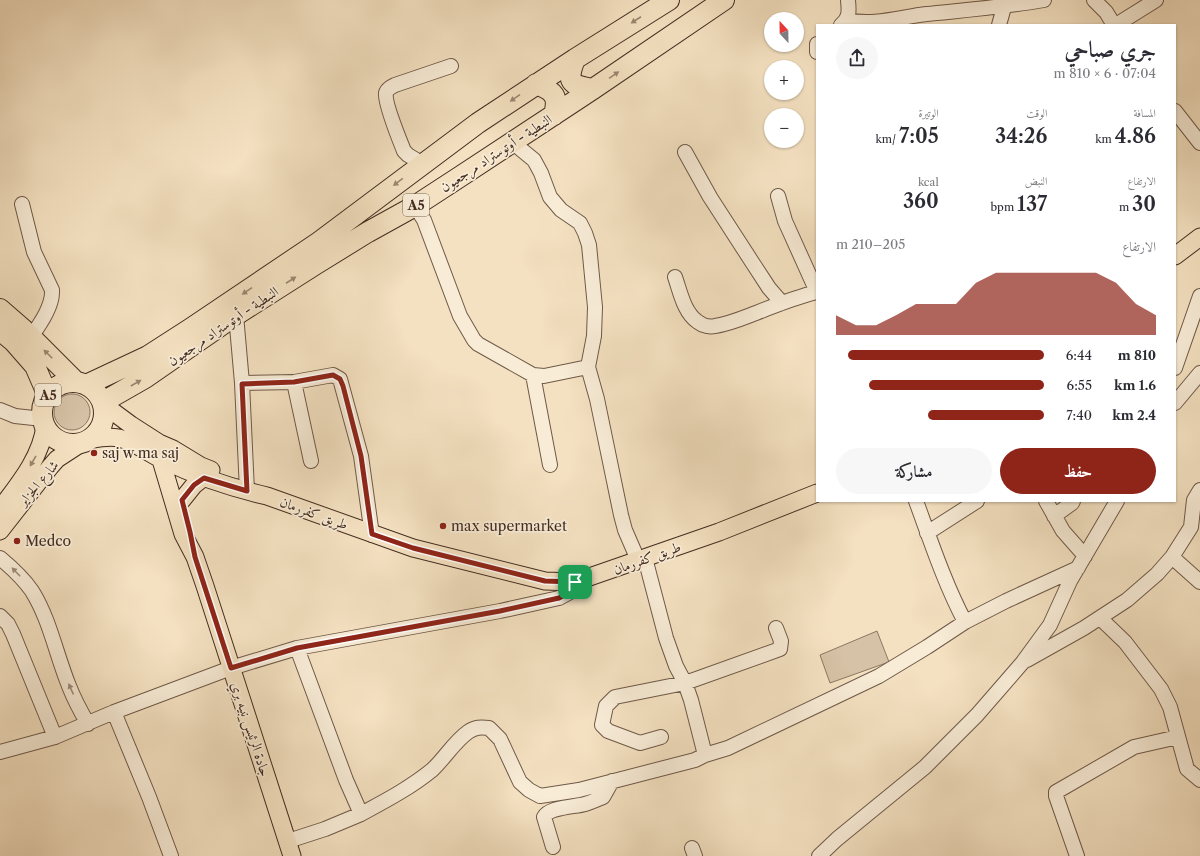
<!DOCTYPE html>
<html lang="ar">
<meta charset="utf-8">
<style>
:root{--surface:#fff;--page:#f7f7f7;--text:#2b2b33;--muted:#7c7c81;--accent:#8f2418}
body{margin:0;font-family:"Libre Caslon Text",Amiri,serif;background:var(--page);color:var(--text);direction:rtl;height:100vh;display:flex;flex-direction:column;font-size:15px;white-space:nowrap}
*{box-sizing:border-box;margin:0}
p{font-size:13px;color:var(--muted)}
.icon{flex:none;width:22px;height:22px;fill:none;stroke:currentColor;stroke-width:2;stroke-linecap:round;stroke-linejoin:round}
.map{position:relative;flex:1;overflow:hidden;direction:ltr}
.details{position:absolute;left:816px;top:24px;width:360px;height:478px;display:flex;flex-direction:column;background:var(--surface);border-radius:0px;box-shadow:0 1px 3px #0004;direction:rtl}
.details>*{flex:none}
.needle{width:26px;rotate:338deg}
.controls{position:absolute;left:764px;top:12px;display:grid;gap:8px}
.controls a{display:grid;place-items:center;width:40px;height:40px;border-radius:50%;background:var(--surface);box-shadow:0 1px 3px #0004;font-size:20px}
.pin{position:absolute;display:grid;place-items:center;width:34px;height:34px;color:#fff;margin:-17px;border-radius:8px;box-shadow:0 2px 6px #0006}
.round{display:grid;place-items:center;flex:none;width:42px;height:42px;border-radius:21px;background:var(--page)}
.overview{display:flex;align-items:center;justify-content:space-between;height:68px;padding:0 20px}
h1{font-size:22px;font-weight:600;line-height:30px}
.figures{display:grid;grid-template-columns:repeat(3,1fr);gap:6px;height:68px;padding:4px 20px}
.figures div{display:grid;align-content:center}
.figures b{font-size:20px;font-weight:600}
.figures small{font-size:11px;font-weight:400}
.figures p{font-size:11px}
.chart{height:112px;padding:8px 20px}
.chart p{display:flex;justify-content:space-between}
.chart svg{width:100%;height:72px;margin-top:4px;fill:var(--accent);opacity:.7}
.cta{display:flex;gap:8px;margin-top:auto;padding:8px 20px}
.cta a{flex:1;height:46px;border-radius:24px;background:var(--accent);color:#fff;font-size:16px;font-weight:600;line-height:46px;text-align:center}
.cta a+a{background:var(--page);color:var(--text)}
ul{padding:0 20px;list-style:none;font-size:13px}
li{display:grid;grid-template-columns:64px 48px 1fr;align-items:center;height:30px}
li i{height:10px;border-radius:5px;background:var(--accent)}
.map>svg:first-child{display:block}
.green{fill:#d6c2a6;stroke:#8c7763}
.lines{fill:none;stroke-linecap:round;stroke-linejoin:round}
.minor-casing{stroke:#6f5948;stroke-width:16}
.major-casing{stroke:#432c20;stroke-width:19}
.highway-casing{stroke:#432c20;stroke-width:22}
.minor{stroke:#f8ecd7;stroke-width:14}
.major{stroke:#f4e1c1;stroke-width:17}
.highway{stroke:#f4e1c1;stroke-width:20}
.oneway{fill:#9c8670}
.oneway2{fill:#9e8c7c}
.route-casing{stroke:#fff;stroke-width:8}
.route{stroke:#8f2418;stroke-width:5}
.poi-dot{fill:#8f2418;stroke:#f8ecd7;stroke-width:1.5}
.labels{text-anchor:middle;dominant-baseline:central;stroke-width:3.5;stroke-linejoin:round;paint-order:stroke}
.shield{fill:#f8ecd7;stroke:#796657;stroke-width:1}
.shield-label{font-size:13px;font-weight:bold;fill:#432c20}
.street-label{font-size:14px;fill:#432c20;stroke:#f8ecd7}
.poi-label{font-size:14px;fill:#432c20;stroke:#f8ecd7;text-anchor:start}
</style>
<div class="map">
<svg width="1200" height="856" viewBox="0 0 1200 856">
<rect width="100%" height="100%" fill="#f4e1c1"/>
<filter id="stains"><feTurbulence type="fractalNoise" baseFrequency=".005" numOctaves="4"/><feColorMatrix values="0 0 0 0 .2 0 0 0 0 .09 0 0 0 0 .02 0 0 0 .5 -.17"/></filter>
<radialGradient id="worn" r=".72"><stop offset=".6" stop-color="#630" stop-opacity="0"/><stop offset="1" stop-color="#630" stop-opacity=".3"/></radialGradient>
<path class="green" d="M54 412a18 18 0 1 1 36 0a18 18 0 1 1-36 0Z
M877 631 889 662 830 683 820 655Z"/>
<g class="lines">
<defs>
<path id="minor" d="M1094 0 1106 12 1114 25
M847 20C874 26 900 17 927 14 966 10 1005 7 1044 0
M841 25C850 18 849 11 848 0
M999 25 1004 7
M1116 25 1156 0
M817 44V52
M1175 111 1200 143
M512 142 534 160 541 173 550 197 561 210 580 223 585 233 589 245 595 307 594 336 588 367 597 399 621 515 625 530 638 560
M685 152 710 197 752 262 769 288 782 303
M423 164 408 155 404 151C400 141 384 102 386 93 387 89 391 87 395 85L451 66
M778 196 785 221 817 292
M22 204 34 252 52 290C53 306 40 324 31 337
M415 206 424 220 460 316 474 340 478 344 533 375 544 376 588 367
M675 277C680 291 684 313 698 322 703 326 710 327 715 326 729 324 743 318 756 313 776 305 796 297 817 292
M236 315 242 383 247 491
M1175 368 1200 296
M533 375 550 465
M294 382 311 461
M242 383 294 382 333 375 340 379 361 456 372 535
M1175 403 1200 373
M0 410 15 416 43 419
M916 501C931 542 945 584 965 622L1006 601 1078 568
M1046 501 1063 531 1085 556
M1054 516 1072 503 1073 501
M927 533 977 501
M1172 557 1200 582
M0 558C12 568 23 578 32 591 50 620 56 654 69 686 74 699 81 712 88 724
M0 616 8 624 13 634 55 737
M1100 618 1125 642 1161 689 1170 707 1187 769 1200 780
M1027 660 1084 628 1127 600 1157 574 1172 557 1191 527 1194 500 1200 490
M114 712 149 797 171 856
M661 737 640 743 608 731 602 725 606 706 615 697 685 683 780 649 781 641 776 628
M0 752 55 737 114 712 231 668 297 648 500 611 559 598 570 592 575 582
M705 755 728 748 879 676 927 647 965 622
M361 814C385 801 410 788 432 770 445 758 454 742 468 732 475 727 481 727 489 728L500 739 520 782 529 790 540 796 579 790 695 760 705 755 691 700 685 683 676 666 666 638 645 558
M288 841 325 829 361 814 346 780 297 648
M553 847 544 817C549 807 575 807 585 804 592 802 598 799 603 797L612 781
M692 848 695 856
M819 856 837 839 925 767 977 715 1023 662 1050 625 1070 581 1117 501
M1077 856 1056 796V792L1134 747 1178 737"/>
<path id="major" d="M1175 256 1200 237
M104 405 131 425 159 443 173 449 201 466 211 470
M88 440C99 438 108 436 119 438 135 442 148 453 163 460 196 476 232 488 267 496L413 548 545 581 575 582 719 532 817 493
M159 443 161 460 183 534 195 557 205 586 292 856
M182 500 194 485 204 477
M0 509C19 484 42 456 45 425
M0 531 50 467 57 459 83 442"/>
<path id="highway" d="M575 59C566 82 570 85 593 89
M536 84C554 91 559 96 554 115
M0 309 23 329 76 382
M0 330 14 342 35 366 48 396
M42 413a31 31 0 1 1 62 0a31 31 0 1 1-62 0Z
M86 385 148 356 190 329 319 242 478 123 575 59 669 0
M103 402 145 378 236 315 316 264 368 232 415 206 458 178 593 89 724 0"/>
</defs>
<use href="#minor" class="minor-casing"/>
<use href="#major" class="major-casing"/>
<use href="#highway" class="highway-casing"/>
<use href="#minor" class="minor"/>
<use href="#major" class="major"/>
<use href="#highway" class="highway"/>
</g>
<defs><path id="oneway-solid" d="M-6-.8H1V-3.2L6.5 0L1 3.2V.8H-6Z"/></defs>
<g class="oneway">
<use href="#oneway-solid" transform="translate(636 20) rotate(147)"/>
<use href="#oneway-solid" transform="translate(614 75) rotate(-34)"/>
<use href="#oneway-solid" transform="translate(515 98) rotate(146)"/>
<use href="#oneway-solid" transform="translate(398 182) rotate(143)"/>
<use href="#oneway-solid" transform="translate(291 280) rotate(-33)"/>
<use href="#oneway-solid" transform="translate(247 291) rotate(146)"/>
<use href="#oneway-solid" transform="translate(48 354) rotate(-135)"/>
<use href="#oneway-solid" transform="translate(136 383) rotate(-30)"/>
<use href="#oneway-solid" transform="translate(33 461) rotate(120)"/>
</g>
<g class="oneway2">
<use href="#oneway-solid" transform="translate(16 572) rotate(-134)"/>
<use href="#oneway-solid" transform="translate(71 689) rotate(-114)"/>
</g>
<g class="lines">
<defs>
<path id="route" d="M333 375 340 379 343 386 361 456 372 534 413 548 545 581 575 582 570 592 559 598 500 611 297 648 231 668 195 557 190 532 182 500 194 485 204 478 247 491 242 384 294 382Z"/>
</defs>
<use href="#route" class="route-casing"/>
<use href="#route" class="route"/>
</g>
<g class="poi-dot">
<circle cx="94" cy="453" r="4"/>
<circle cx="443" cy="526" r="4"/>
<circle cx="17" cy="541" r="4"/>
</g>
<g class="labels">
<g class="shield">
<rect x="403" y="194" width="26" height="22" rx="3"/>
<rect x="35" y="384" width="26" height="22" rx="3"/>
</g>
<g class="shield-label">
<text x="416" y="205">A5</text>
<text x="48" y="395">A5</text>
</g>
<g class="street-label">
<text transform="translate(496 153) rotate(-33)">النبطية - أوتوستراد مرجعيون</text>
<text transform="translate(223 326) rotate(-34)">النبطية - أوتوستراد مرجعيون</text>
<text transform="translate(38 483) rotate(-50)">شارع الجزاير</text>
<text transform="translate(314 513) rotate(20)">طريق كفررمان</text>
<text transform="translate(647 558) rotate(-20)">طريق كفررمان</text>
<text transform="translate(251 729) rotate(72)">جادة الرئيس نبيه بري</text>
</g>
<g class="poi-label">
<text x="102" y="453">saj w ma saj</text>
<text x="451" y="526">max supermarket</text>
<text x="25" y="541">Medco</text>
</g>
</g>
<rect width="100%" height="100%" filter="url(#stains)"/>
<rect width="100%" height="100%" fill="url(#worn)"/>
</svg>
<div class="controls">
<a><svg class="needle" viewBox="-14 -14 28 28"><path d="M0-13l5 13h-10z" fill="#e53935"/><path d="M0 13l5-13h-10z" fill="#7c7c81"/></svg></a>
<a>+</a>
<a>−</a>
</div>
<div class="pin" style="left:575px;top:582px;background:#1e9e55"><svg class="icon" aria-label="arrive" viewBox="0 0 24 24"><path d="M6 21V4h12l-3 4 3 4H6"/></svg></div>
<section class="details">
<div class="overview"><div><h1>جري صباحي</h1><p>07:04 · 6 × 810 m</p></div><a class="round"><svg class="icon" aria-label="share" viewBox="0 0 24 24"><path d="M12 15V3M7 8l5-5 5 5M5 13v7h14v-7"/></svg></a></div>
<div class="figures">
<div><p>المسافة</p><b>4.86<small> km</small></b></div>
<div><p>الوقت</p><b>34:26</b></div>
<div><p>الوتيرة</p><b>7:05<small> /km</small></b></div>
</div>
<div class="figures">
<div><p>الارتفاع</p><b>30<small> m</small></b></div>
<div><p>النبض</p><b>137<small> bpm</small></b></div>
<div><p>kcal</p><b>360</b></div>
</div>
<div class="chart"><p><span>الارتفاع</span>205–210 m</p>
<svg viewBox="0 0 160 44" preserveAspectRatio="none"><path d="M0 44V32L10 38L20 38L30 32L40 25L50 25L60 25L70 12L80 6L90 6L100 6L110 6L120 6L130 6L140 12L150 25L160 32V44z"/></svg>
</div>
<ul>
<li><b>810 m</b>6:44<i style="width:94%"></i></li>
<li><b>1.6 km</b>6:55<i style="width:84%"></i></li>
<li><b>2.4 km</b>7:40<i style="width:56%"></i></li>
</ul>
<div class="cta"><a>حفظ</a><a>مشاركة</a></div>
</section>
</div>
